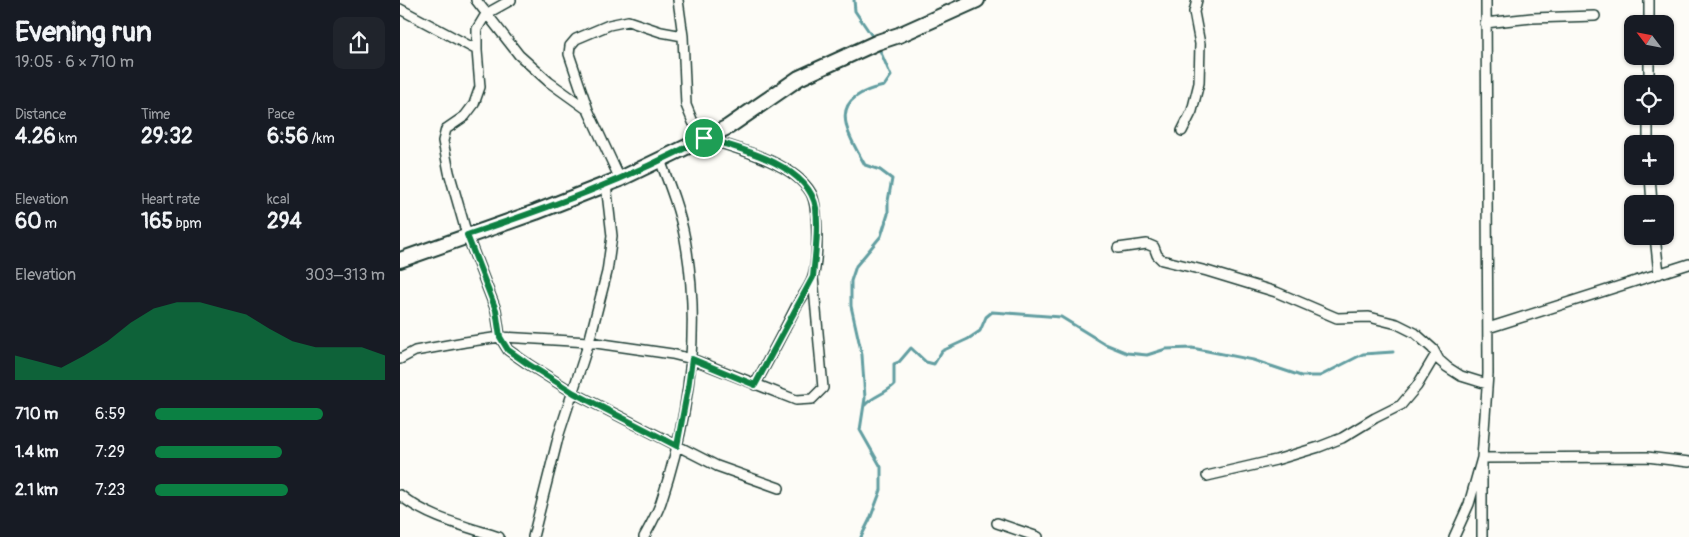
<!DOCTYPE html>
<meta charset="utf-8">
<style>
:root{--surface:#171b24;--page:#20242c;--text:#f1f3f6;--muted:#9ea1a6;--accent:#0b8043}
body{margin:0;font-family:Pangolin,sans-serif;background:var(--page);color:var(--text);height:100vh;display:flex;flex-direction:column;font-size:19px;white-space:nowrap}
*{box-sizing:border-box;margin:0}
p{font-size:16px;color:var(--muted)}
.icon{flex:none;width:28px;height:28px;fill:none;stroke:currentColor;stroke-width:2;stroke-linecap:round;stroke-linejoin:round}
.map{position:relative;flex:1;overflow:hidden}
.drawer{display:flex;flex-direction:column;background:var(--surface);width:400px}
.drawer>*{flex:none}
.needle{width:32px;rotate:302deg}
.tools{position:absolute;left:1224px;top:15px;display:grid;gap:10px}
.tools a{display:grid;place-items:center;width:50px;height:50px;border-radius:10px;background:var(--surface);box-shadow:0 1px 4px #0004;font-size:25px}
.pin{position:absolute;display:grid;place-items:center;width:42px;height:42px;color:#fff;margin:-21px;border:2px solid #fff;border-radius:50%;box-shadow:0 1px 5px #0007}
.round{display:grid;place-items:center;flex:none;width:52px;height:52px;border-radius:10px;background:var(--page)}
.head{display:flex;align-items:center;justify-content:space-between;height:85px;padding:0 15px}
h1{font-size:28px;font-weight:700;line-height:38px}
.stats{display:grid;grid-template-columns:repeat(3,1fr);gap:8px;height:85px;padding:5px 15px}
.stats div{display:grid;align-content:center}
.stats b{font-size:21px;font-weight:700}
.stats small{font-size:14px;font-weight:400}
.stats p{font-size:14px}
.chart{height:140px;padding:10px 15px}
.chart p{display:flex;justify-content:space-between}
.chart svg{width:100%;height:90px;margin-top:5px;fill:var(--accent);opacity:.7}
ul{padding:0 15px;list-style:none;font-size:16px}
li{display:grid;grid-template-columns:80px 60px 1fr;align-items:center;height:38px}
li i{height:12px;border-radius:6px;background:var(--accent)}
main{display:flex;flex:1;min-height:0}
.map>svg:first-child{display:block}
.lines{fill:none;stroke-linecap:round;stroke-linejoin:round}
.stream{stroke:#629ea1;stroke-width:3}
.street-casing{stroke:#1f3d34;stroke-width:12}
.secondary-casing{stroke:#1f3d34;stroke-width:18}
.street{stroke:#fdfcf7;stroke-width:9}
.secondary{stroke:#fdfcf7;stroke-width:14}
.route-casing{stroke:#fff;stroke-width:10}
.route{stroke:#0b8043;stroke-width:6}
</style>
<main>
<section class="drawer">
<div class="head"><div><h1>Evening run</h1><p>19:05 · 6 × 710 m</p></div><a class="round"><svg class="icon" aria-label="share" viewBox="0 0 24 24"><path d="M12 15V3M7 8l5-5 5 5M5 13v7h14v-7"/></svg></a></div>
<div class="stats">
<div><p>Distance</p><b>4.26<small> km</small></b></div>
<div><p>Time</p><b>29:32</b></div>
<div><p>Pace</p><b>6:56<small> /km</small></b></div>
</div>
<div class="stats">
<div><p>Elevation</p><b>60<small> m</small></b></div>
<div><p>Heart rate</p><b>165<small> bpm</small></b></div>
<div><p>kcal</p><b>294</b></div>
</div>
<div class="chart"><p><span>Elevation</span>303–313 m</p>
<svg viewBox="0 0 160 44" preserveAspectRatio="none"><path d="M0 44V32L10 35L20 38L30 32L40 25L50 16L60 9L70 6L80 6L90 9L100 12L110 19L120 25L130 28L140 28L150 28L160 32V44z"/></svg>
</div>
<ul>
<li><b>710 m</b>6:59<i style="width:73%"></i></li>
<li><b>1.4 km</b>7:29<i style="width:55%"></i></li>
<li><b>2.1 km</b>7:23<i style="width:58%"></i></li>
</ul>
</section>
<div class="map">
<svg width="1289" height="537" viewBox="0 0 1289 537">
<rect width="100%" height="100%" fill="#fdfcf7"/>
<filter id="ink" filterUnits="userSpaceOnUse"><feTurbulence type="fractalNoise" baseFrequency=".02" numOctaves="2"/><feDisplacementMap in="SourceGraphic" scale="10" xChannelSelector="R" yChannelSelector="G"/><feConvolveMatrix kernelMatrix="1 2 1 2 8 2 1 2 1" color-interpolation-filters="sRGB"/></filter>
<g filter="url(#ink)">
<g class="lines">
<path class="stream" d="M454 0 455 11 474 39
M465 405C473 396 485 394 494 385V364L499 362 511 348 526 362 534 364 542 351 568 339 580 331 586 317 592 312 661 317 705 344 727 353 747 355 766 349 792 348 853 360 901 376H920L963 354 993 352
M461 537 470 519 481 490V467L460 430 465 398 462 355 451 306V281L456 266 481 236 488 214V201L492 179 480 170 465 165C443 127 428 97 484 86L491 76 478 46"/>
<defs>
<path id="street" d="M76 0 119 55 149 82 188 110 220 179
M111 0 86 14 77 29V50L80 87 74 104 65 116 46 129 43 141 49 172 67 235 96 310 100 337 108 350 128 364 174 393 317 466 379 488
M278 0 283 36 286 105 293 122 304 138C336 148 393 162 411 193 419 208 418 261 413 277 410 287 401 298 396 307 383 333 369 359 355 385
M1249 0V24
M0 9 77 50
M1085 23 1132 18 1195 16
M1249 84V56
M188 110 169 54 170 46 176 39 209 25 228 21 261 32 283 36
M782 131 792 111 799 83 800 44 794 12 797 0
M1248 144V116
M1250 176 1252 204
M1255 236 1259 274
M718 248 747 244 754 247 757 255 762 260 807 271 876 292 937 318 969 317 997 324 1015 333 1033 349 1039 360 1047 367 1061 376 1087 384
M1088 328 1289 264
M0 359 15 351 65 342 100 337 189 342 272 354 292 359 396 400 412 399 423 388 413 277
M807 476 876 460 919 447 942 438 975 418 1001 405 1017 386 1036 354
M0 495C28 518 65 526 99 537
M597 523 638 537
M133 537 159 434 189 342 207 272 212 236 206 184
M244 537C250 526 257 514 261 502 289 418 301 327 285 239 280 212 270 186 260 160
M1054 537 1069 504 1082 458 1088 374 1086 0
M1082 537V458L1247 457 1289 462"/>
<path id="secondary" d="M0 260 136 212 220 179 328 127 399 78 478 42 499 35 577 0"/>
</defs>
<use href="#street" class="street-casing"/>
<use href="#secondary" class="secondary-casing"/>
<use href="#street" class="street"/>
<use href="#secondary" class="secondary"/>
</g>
</g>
<g class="lines" filter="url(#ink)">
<defs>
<path id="route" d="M304 138C339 148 409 165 416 208 419 231 415 255 413 277L355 385 292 359 288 388 277 446 174 393 128 364 108 350 100 337 96 310 67 235C148 208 229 179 304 138Z"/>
</defs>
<use href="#route" class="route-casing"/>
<use href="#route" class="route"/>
</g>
</svg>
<div class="tools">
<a><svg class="needle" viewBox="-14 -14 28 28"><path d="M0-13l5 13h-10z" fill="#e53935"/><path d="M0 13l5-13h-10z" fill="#9ea1a6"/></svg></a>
<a><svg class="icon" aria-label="locate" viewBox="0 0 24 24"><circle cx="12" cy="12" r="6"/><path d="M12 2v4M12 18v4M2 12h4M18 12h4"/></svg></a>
<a>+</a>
<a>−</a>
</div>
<div class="pin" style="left:304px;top:138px;background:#1e9e55"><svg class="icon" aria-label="arrive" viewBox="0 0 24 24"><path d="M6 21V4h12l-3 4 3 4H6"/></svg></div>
</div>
</main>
